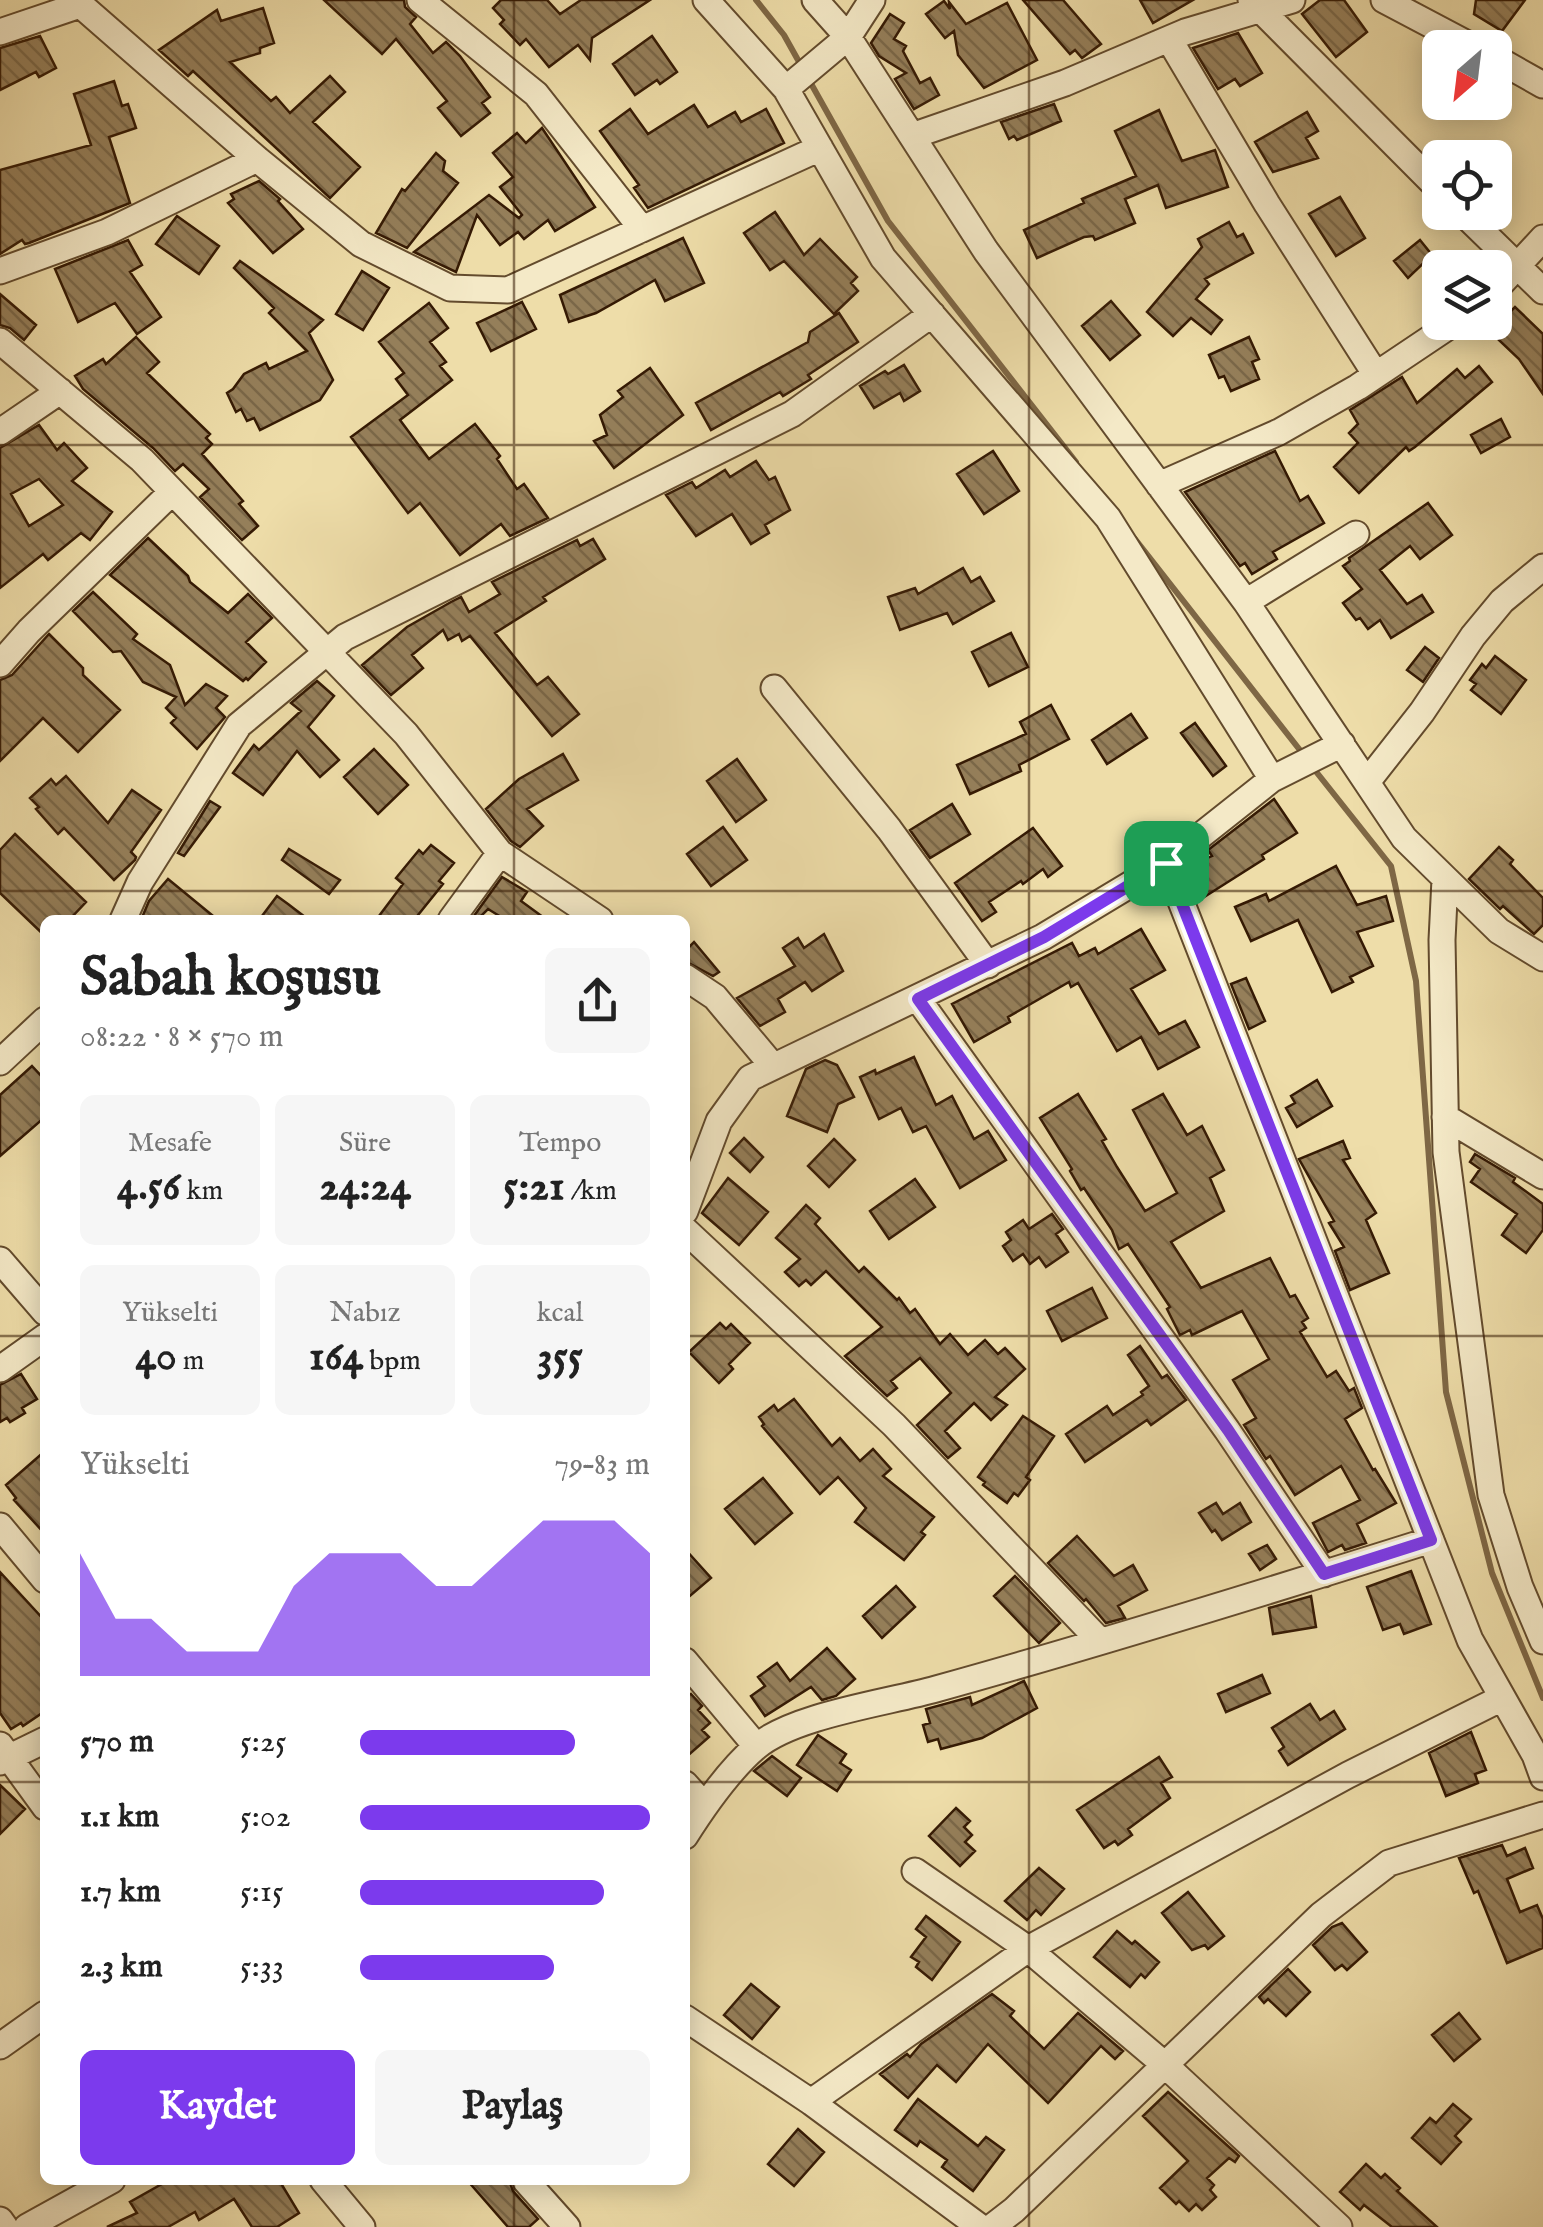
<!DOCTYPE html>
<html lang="tr">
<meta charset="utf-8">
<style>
:root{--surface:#fff;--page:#f6f6f6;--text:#222;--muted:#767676;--accent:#7c3aed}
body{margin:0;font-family:"IM FELL English",serif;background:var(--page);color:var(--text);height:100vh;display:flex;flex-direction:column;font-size:38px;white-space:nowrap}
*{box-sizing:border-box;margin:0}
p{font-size:32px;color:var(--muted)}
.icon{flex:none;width:55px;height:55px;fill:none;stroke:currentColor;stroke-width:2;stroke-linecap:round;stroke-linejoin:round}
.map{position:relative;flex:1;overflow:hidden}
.side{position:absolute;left:40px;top:915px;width:650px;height:1270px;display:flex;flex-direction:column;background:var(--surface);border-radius:15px;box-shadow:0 5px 25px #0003}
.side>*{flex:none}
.needle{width:65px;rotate:208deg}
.fabs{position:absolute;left:1422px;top:30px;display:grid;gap:20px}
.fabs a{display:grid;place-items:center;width:90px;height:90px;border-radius:15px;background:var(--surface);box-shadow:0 5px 25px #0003;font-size:50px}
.pin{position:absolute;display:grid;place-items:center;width:85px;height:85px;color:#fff;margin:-42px;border-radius:20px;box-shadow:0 5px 15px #0006}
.round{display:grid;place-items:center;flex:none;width:105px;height:105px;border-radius:15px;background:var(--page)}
.headline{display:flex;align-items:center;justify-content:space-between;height:170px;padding:0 40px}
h1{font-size:55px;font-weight:700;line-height:75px}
.stats{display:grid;grid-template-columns:repeat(3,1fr);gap:15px;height:170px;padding:10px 40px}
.stats div{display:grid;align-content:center;border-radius:15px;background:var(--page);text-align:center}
.stats b{font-size:42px;font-weight:700}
.stats small{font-size:28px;font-weight:400}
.stats p{font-size:28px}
.chart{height:280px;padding:20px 40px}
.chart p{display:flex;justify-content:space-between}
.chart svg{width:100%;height:180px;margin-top:10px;fill:var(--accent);opacity:.7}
.button{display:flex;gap:20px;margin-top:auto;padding:20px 40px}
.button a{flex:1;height:115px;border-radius:15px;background:var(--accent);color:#fff;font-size:40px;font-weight:700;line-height:115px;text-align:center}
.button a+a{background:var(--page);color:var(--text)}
ul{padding:0 40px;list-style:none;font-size:32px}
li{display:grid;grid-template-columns:160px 120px 1fr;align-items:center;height:75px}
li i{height:25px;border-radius:12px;background:var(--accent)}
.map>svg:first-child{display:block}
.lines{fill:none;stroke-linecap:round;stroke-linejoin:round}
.stream{stroke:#7e6745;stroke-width:6}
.building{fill:url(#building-back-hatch);stroke:#351a04;stroke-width:2.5;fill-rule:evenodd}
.minor-casing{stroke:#634b2d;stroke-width:29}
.minor{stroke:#f4e9c7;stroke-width:25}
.route-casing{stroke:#fff;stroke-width:20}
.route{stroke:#7c3aed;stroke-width:12}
.grid{fill:none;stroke:#351a04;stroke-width:2.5;stroke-opacity:0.55}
</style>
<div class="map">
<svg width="1543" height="2227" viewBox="0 0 1543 2227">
<defs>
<pattern id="building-back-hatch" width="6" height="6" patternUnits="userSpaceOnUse" patternTransform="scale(2.5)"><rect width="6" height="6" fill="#957f5a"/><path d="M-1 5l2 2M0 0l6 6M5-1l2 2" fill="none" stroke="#7a6748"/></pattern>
</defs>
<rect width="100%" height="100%" fill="#eedda9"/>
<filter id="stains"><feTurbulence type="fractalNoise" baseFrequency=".002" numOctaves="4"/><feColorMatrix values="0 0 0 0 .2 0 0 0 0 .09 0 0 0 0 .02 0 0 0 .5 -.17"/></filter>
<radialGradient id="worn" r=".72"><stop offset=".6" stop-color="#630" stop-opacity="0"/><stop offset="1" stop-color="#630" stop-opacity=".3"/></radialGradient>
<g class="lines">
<path class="stream" d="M756 0 784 35 803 69
M809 80 888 221 1076 462
M1135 539 1303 754
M1310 764 1391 866 1416 981 1446 1392 1492 1573 1543 1698"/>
</g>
<path class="building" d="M324 0H404L405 7 416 17 410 24 433 53 446 42 460 56 490 97 482 103 490 113 461 136 438 108 447 101 396 39 382 54Z
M501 0H547L560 14 581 0H650L592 38 590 60 578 45 549 67 526 39 520 45 500 24 504 20 493 8Z
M1023 0H1063L1101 44 1082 58 1075 50 1070 54Z
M1140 0H1193L1153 23Z
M1320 0H1344L1367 32 1336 57 1302 14Z
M1476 0H1525L1502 31 1474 14Z
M944 1 950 9 949 2 966 24 1007 3 1037 60 984 88 958 55 954 31 945 38 926 14Z
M263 8 274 43 260 48V53L230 62 271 101 276 97 290 113 330 76 345 92 313 122 360 167 330 198 193 71 188 76 159 50 217 10 221 21Z
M890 14 904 23 894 39 906 46 903 51 920 83 930 78 939 95 914 109 895 79 906 73 879 56 871 43Z
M1238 33 1262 73 1240 86 1235 79 1218 89 1193 48Z
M40 36 56 68 39 77 36 72 0 90V48Z
M652 36 677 72 660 84 657 80 635 95 613 64Z
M114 81 122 106 128 104 136 128 109 137 130 203 29 243 25 244 22 240 0 254V170L91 145 74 94Z
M1054 104 1061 121 1017 140 1014 136 1009 139 1001 122Z
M694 105 708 127 735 112 741 122 766 109 784 143 648 208 634 188 639 185 600 131 630 109 648 134Z
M1159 110 1182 161 1215 150 1228 187 1166 208 1158 185 1125 199 1135 223 1095 240 1093 236 1084 237 1037 258 1024 230 1084 203 1082 199 1136 176 1115 131Z
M1307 112 1318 131 1306 138 1318 158 1273 172 1255 142Z
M542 128 595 207 555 231 548 220 524 239 518 232 500 245 477 215 456 272 414 252 489 195 519 218 522 215 500 187 513 177 493 153 517 133 526 143Z
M436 153 445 161 443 171 458 183 407 248 376 233 402 189 405 191Z
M259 181 280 199 278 201 303 229 273 253 228 203 234 199 231 194Z
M1340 197 1365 238 1336 256 1309 214Z
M775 212 804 255 820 239 857 277 851 283 858 291 834 314 784 261 770 270 744 233Z
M177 216 219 246 199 274 156 244Z
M1229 222 1237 237 1243 234 1253 253 1205 279 1209 284 1196 299 1222 320 1211 334 1191 318 1173 336 1147 312 1202 247 1198 239Z
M683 238 704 283 665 301 655 280 596 313 569 322 560 295Z
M128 240 142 265 130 272 161 317 137 334 115 303 78 322 55 269Z
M1420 240 1432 255 1408 278 1394 261Z
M240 261 323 320 309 333 333 380 320 400 260 430 254 418 247 421 241 409 236 412 227 393 233 389 244 374 266 363 269 369 307 351 269 313 274 308 234 268Z
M362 271 389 288 363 330 336 314Z
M0 294 36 325 24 340 10 328 0 325Z
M1111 301 1140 335 1110 360 1082 326Z
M522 302 536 329 491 351 477 323Z
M429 303 448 328 430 342 446 362 440 366 452 380 400 420 429 459 475 424 500 456 497 459 517 489 524 484 548 518 510 536 501 524 460 555 420 503 408 513 351 437 408 395 396 379 404 373 379 342Z
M1495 306 1507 315 1515 307 1543 334V394L1519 359 1480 322H1495Z
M839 313 858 342 808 375 811 379 783 396 780 392 711 430 696 403 808 342 810 332Z
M136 337 159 362 147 373 210 434 206 438 212 444 202 454 243 501 239 504 258 526 242 540 200 497 209 489 183 464 175 471 153 448 83 389 75 376 103 359 106 364Z
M1249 337 1259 359 1252 362 1259 379 1231 391 1224 376 1219 378 1209 355Z
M904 365 920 391 904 401 900 393 874 408 860 386 885 371 888 374Z
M1479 366 1492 382 1415 447 1409 451 1406 447 1359 493 1334 467 1358 443 1349 433 1358 424 1350 410 1402 377 1417 403 1457 369 1465 378Z
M650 368 683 415 614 468 594 441 607 435 600 415 623 397 618 391Z
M1501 419 1510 437 1481 453 1471 435Z
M39 425 57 450 64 443 87 468 72 481 112 512 90 540 81 533 48 560 43 554 0 588V448ZM39 479 63 505 29 526 11 494Z
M993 451 1019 491 984 514 957 474Z
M1275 451 1300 501 1308 496 1324 523 1273 552 1277 559 1252 574 1245 563 1240 566 1185 492Z
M756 461 769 480 775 477 790 510 765 525 769 533 751 544 732 514 696 536 666 495 692 482 696 488 725 470 730 477Z
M1428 503 1452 535 1420 559 1410 546 1380 570 1407 604 1422 595 1433 612 1391 638 1380 620 1368 629 1360 618 1356 620 1343 603 1362 589 1343 566 1350 561 1349 558Z
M148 538 188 576 190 582 228 613 248 594 272 618 246 642 266 662 248 680 246 678 243 681 110 575Z
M593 539 605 559 543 597 546 601 495 633 537 685 548 677 579 714 552 736 470 636 462 641 459 634 448 640 443 630 412 655 423 668 391 695 362 665 407 627 451 602 461 597 469 612 500 594 492 582 577 540 580 546Z
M963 568 971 582 980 577 994 601 953 624 947 613 900 630 888 597 915 588 918 594Z
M93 592 137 634 133 639 170 665 185 705 206 684 227 696 216 708 225 717 197 749 171 723 176 718 166 708 176 697 143 682 121 651 113 652 73 611Z
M1011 633 1028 667 989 686 972 652Z
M49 634 83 668V675L120 710 78 752 43 718 0 761V680L12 675Z
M1425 647 1439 658 1423 682 1407 670Z
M1495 656 1526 680 1501 714 1471 690 1476 684 1470 680 1482 664 1486 668Z
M317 681 334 696 308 727 339 760 320 777 297 751 263 795 233 773 254 745 259 750 301 711 291 703Z
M1051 705 1069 739 1019 765 1021 771 970 794 957 765 1026 734 1020 722Z
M1131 714 1147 738 1107 764 1092 740Z
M1195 723 1226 766 1213 776 1181 733Z
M374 749 408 785 378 814 344 777Z
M563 754 578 780 527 809 543 826 520 847 511 841 486 809 519 779Z
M737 759 766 800 736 822 707 781Z
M66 776 108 823 132 790 161 810 131 852 136 857 135 860 114 880 64 828 58 834 36 809 39 807 30 798 51 779 56 785Z
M1274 799 1297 833 1262 855 1264 859 1198 901 1186 870 1188 866 1212 856 1208 850Z
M210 801 220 807 184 856 178 853Z
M952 804 970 834 930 858 910 830Z
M723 827 747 860 711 886 687 854Z
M1033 828 1062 866 1048 877 1043 869 1023 884 1021 881 989 902 996 912 982 921 955 883Z
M15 834 86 902 69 920H45V936L0 893V850Z
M431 845 454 863 439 881 443 884 414 920H376L403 884 396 878 419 850 423 854Z
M1499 847 1513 860 1510 864 1543 898V925L1534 934 1503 906 1500 909 1469 879Z
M289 849 340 880 329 894 282 860Z
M1336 866 1357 905 1386 896 1393 921 1357 932 1373 966 1350 977 1353 982 1332 992 1298 920 1251 941 1235 907 1266 894 1269 901Z
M502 877 527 892 521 901 547 920H506L488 909 477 920H471Z
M168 879 218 920H141L149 901Z
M277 896 288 904 309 920H259Z
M1141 929 1165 970 1131 989 1159 1034 1185 1021 1199 1047 1158 1069 1141 1037 1117 1051 1078 983 1071 987 1069 982 1008 1017 1010 1022 974 1042 952 1004 1072 943 1079 956 1095 948 1098 954Z
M824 934 843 971 812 991 805 982 778 999 785 1012 760 1026 737 998 795 966 783 948 798 938 804 948Z
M694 942 719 972 713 976 685 961V951Z
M1246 978 1265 1021 1249 1029 1231 984Z
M914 1057 936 1105 952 1096 974 1139 988 1131 1006 1160 960 1188 926 1126 913 1132 901 1108 879 1119 860 1077 875 1070 876 1074Z
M825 1060 837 1065 854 1097 838 1104 827 1132 787 1116 806 1069Z
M32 1066 45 1080V1117L0 1156V1095Z
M1317 1080 1332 1106 1297 1127 1286 1108 1295 1103 1291 1096Z
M1078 1094 1106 1139 1102 1141 1117 1167 1145 1211 1177 1193 1133 1110 1163 1094 1187 1135 1202 1126 1224 1170 1210 1178 1224 1211 1171 1242 1201 1288 1270 1258 1290 1297 1295 1295 1308 1318 1302 1322 1306 1328 1300 1332 1327 1377 1336 1371 1349 1391 1354 1388 1362 1408 1345 1419 1373 1470 1375 1469 1396 1503 1357 1524 1366 1543 1345 1550 1342 1545 1328 1552 1313 1523 1360 1500 1341 1466 1295 1495 1270 1456 1266 1459 1244 1425 1256 1418 1233 1380 1269 1359 1242 1311 1192 1335 1190 1330 1180 1335 1167 1309 1170 1307 1128 1244 1119 1249 1112 1230 1084 1188 1081 1190 1070 1171 1072 1169 1040 1118Z
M744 1138 763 1157 750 1172 730 1153Z
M834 1139 855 1160 829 1187 808 1166Z
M1343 1141 1350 1158 1343 1160 1376 1213 1366 1220 1389 1273 1350 1290 1335 1251 1344 1247 1329 1223 1334 1221 1299 1159Z
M1475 1154 1515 1178 1513 1182 1543 1204V1230L1526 1253 1502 1235 1517 1214 1471 1182 1480 1169 1470 1162Z
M728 1178 768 1212 739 1245 702 1213Z
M915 1179 935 1207 889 1239 870 1211Z
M806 1205 820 1218 815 1224 859 1272 864 1267 897 1300 899 1298 910 1313 915 1309 940 1344 950 1334 968 1355 985 1340 998 1354 1005 1348 1025 1369 995 1397 1007 1405 991 1420 974 1403 945 1431 960 1448 948 1458 917 1425 951 1393 920 1358 891 1381 897 1388 887 1396 845 1356 882 1327 826 1271 811 1285 806 1280 799 1286 785 1272 800 1259 776 1238Z
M1052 1214 1063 1229 1056 1234 1068 1252 1046 1267 1039 1257 1030 1264 1023 1254 1013 1261 1003 1246 1011 1240 1006 1232 1023 1220 1029 1229Z
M1092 1288 1107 1318 1062 1341 1047 1311Z
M720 1323 726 1329 731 1324 750 1343 729 1364 733 1369 719 1383 689 1352Z
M1140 1346 1162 1378 1167 1375 1186 1400 1151 1425 1147 1420 1085 1462 1066 1434 1107 1406 1113 1415 1143 1395 1141 1392 1149 1386 1128 1355Z
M21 1374 37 1399 22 1408 25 1413 10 1422 7 1418 0 1422V1385Z
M794 1399 832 1446 840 1438 860 1461 873 1449 891 1469 883 1476 934 1517 921 1532 925 1535 904 1560 855 1522 866 1508 838 1477 820 1494 762 1426 764 1424 759 1417 774 1405 778 1411Z
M1023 1416 1054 1436 1026 1477 1030 1480 1018 1496 1014 1493 1007 1503 983 1485 985 1482 978 1477Z
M45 1451V1534L14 1500 16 1498 6 1485Z
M763 1478 792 1513 755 1544 725 1509Z
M1216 1503 1223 1514 1240 1503 1251 1522 1222 1540 1215 1530 1212 1532 1199 1513Z
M1077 1536 1114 1576 1133 1565 1147 1590 1118 1606 1125 1618 1106 1623 1086 1599 1084 1601 1048 1563Z
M1267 1545 1276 1559 1260 1570 1249 1554Z
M685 1549 711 1578 685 1600Z
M1411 1571 1431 1624 1404 1634 1400 1624 1383 1630 1367 1587Z
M0 1572 45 1621V1711L23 1726 21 1723 11 1729 0 1713Z
M1015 1576 1060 1623 1039 1643 994 1596Z
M896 1586 915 1607 882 1638 863 1616Z
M1311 1596 1316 1627 1273 1634 1269 1608Z
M827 1648 855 1679 836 1696 822 1700 811 1687 765 1716 751 1696 765 1686 758 1677 777 1663 790 1681Z
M1262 1675 1270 1693 1226 1712 1218 1694Z
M1024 1681 1037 1708 982 1738 941 1749 938 1739 928 1742 923 1725 930 1723 926 1709 970 1697 972 1705Z
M691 1694 702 1706 698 1710 710 1723 702 1730 709 1737 685 1758V1696Z
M1310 1704 1320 1720 1334 1711 1345 1729 1288 1765 1279 1751 1284 1747 1272 1728Z
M1471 1732 1486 1770 1475 1774 1478 1783 1446 1796 1429 1753Z
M818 1735 846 1754 840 1763 851 1770 837 1791 797 1765Z
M772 1756 801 1778 787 1796 754 1771Z
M1159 1757 1172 1777 1161 1783 1170 1798 1128 1829 1132 1835 1118 1845 1115 1841 1104 1848 1077 1810Z
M0 1785 25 1809 0 1834Z
M956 1808 970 1821 964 1827 972 1835 965 1842 975 1851 960 1866 929 1836Z
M1502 1845 1507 1856 1525 1848 1533 1868 1507 1879 1520 1912 1537 1905 1543 1919V1948L1507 1963 1478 1891 1474 1893 1459 1858Z
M1039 1868 1064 1889 1041 1915 1036 1910 1027 1920 1005 1901Z
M1188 1892 1224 1936 1208 1949 1205 1945 1192 1950 1162 1913Z
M926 1916 960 1942 932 1980 916 1967 919 1962 911 1957 926 1937 916 1929Z
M1342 1923 1367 1952 1347 1970 1342 1965 1335 1970 1313 1945 1332 1927Z
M1117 1931 1132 1944 1135 1941 1159 1962 1145 1978 1141 1974 1130 1987 1094 1957Z
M1288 1969 1310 1992 1286 2016 1268 1999 1264 2003 1259 1997Z
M751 1984 779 2007 752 2039 724 2015Z
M992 1994 1014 2011 1010 2016 1044 2049 1078 2013 1123 2051 1115 2059 1101 2046 1048 2103 988 2044 956 2082 937 2065 908 2098 880 2074 907 2054 910 2057 921 2044Z
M1459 2013 1480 2039 1454 2061 1432 2035Z
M1168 2092 1239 2156 1235 2162 1229 2158 1207 2178 1214 2185 1210 2190 1216 2197 1202 2210 1196 2204 1189 2211 1179 2201 1176 2204 1160 2188 1188 2161 1143 2116Z
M918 2099 978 2146 986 2137 1004 2150 973 2191 942 2167 947 2160 920 2141 917 2146 895 2130Z
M1453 2104 1471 2119 1455 2136 1461 2142 1441 2164 1412 2138 1430 2118 1436 2123Z
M798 2129 824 2152 794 2186 768 2164Z
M1366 2164 1381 2178 1385 2174 1400 2188 1397 2191 1437 2227H1392L1364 2205 1360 2210 1340 2192Z
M169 2180H279L299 2213 277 2227H252L234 2199 199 2220 195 2212 168 2227H107L137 2213 130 2202Z
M467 2180H509L513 2191 538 2219 529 2227H508Z"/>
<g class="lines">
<defs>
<path id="minor" d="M75 0 257 159 361 244 450 288 508 290 820 148
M420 0 536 94 642 229
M706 0 786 89 883 258 1108 518 1272 779
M815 0 848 37 986 251 1246 602 1404 838 1499 931 1543 958
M1251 0 1440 190
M1384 0 1475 48
M0 32 80 5
M1169 39 1267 204 1376 375
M1495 58 1543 85
M786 89 848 37 872 0
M912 136 1065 83 1185 32 1292 0
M1462 212 1543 291
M0 271 107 232 257 159
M1495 290 1543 238
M0 341 142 460 406 734 500 853 600 920
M0 432 60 391
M1159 485 1279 432 1358 387 1455 322
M1246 602 1356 534
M0 664 29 631 172 492
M774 688 889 829 988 965
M1367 782 1422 712 1473 636 1502 601 1543 567
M1166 863 1470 1640 1535 1755 1543 1777
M1445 879 1442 940 1446 1152 1491 1495 1520 1587 1543 1641
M123 920 140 882 239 725 345 637 792 414 932 314
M451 920 500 853
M685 977 715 997 772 1065
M918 999 1227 1430 1324 1574
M0 1062 45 1020
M1445 1117 1543 1176
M685 1211 719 1121 750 1078 1043 937 1166 863 1272 779 1342 744
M685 1230 894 1425 1100 1641
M0 1260 45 1312
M0 1369 45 1337
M0 1526 45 1580
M685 1661 756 1746
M0 1745 45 1807
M0 1762 45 1740
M685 1784 704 1805
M685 1836C704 1806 728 1771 756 1747 794 1715 886 1703 936 1689 1102 1643 1266 1592 1431 1540
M915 1871 1028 1949 1165 2065 1339 2227
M685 2018 811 2102 980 2227
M0 2046 45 2014
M811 2102 1028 1949 1348 1775 1502 1698
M323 2180 362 2227
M525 2180 567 2227
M0 2220 5 2227
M27 2227 112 2180
M992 2227 1014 2210 1321 1915 1389 1863 1543 1815"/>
</defs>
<use href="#minor" class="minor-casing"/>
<use href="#minor" class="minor"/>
</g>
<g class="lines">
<defs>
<path id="route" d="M1166 863 1431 1540 1324 1574 1228 1430 918 999 1044 937Z"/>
</defs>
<use href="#route" class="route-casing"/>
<use href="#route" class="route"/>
</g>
<path class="grid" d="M514 0V920M1029 0V2227M0 445H1543M0 891H1543M0 1336H45M685 1336H1543M0 1782H45M685 1782H1543M514 2180V2227"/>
<rect width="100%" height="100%" filter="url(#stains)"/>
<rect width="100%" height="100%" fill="url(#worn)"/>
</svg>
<div class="fabs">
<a><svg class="needle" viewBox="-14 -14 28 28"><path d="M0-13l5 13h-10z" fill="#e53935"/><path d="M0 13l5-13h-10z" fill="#767676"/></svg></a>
<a><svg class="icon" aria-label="locate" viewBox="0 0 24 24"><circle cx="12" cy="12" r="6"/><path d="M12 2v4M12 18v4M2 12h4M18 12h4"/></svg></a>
<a><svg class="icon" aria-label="layers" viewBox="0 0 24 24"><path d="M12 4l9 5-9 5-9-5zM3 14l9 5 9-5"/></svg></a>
</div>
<div class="pin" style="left:1166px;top:863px;background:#1e9e55"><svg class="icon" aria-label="arrive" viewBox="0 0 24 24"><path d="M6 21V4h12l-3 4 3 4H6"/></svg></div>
<section class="side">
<div class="headline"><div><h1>Sabah koşusu</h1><p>08:22 · 8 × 570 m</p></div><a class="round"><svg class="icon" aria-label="share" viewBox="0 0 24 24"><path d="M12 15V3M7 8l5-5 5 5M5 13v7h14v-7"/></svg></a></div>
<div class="stats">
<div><p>Mesafe</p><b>4.56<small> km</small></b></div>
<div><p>Süre</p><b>24:24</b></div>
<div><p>Tempo</p><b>5:21<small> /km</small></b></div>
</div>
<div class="stats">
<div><p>Yükselti</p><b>40<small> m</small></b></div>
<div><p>Nabız</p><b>164<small> bpm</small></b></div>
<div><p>kcal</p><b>355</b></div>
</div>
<div class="chart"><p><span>Yükselti</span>79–83 m</p>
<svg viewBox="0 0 160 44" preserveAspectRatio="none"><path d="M0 44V14L10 30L20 30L30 38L40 38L50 38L60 22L70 14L80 14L90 14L100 22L110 22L120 14L130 6L140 6L150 6L160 14V44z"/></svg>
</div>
<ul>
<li><b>570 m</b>5:25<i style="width:74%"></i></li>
<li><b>1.1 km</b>5:02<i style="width:100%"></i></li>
<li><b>1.7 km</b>5:15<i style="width:84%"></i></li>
<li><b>2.3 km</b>5:33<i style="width:67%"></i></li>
</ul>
<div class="button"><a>Kaydet</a><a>Paylaş</a></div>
</section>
</div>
